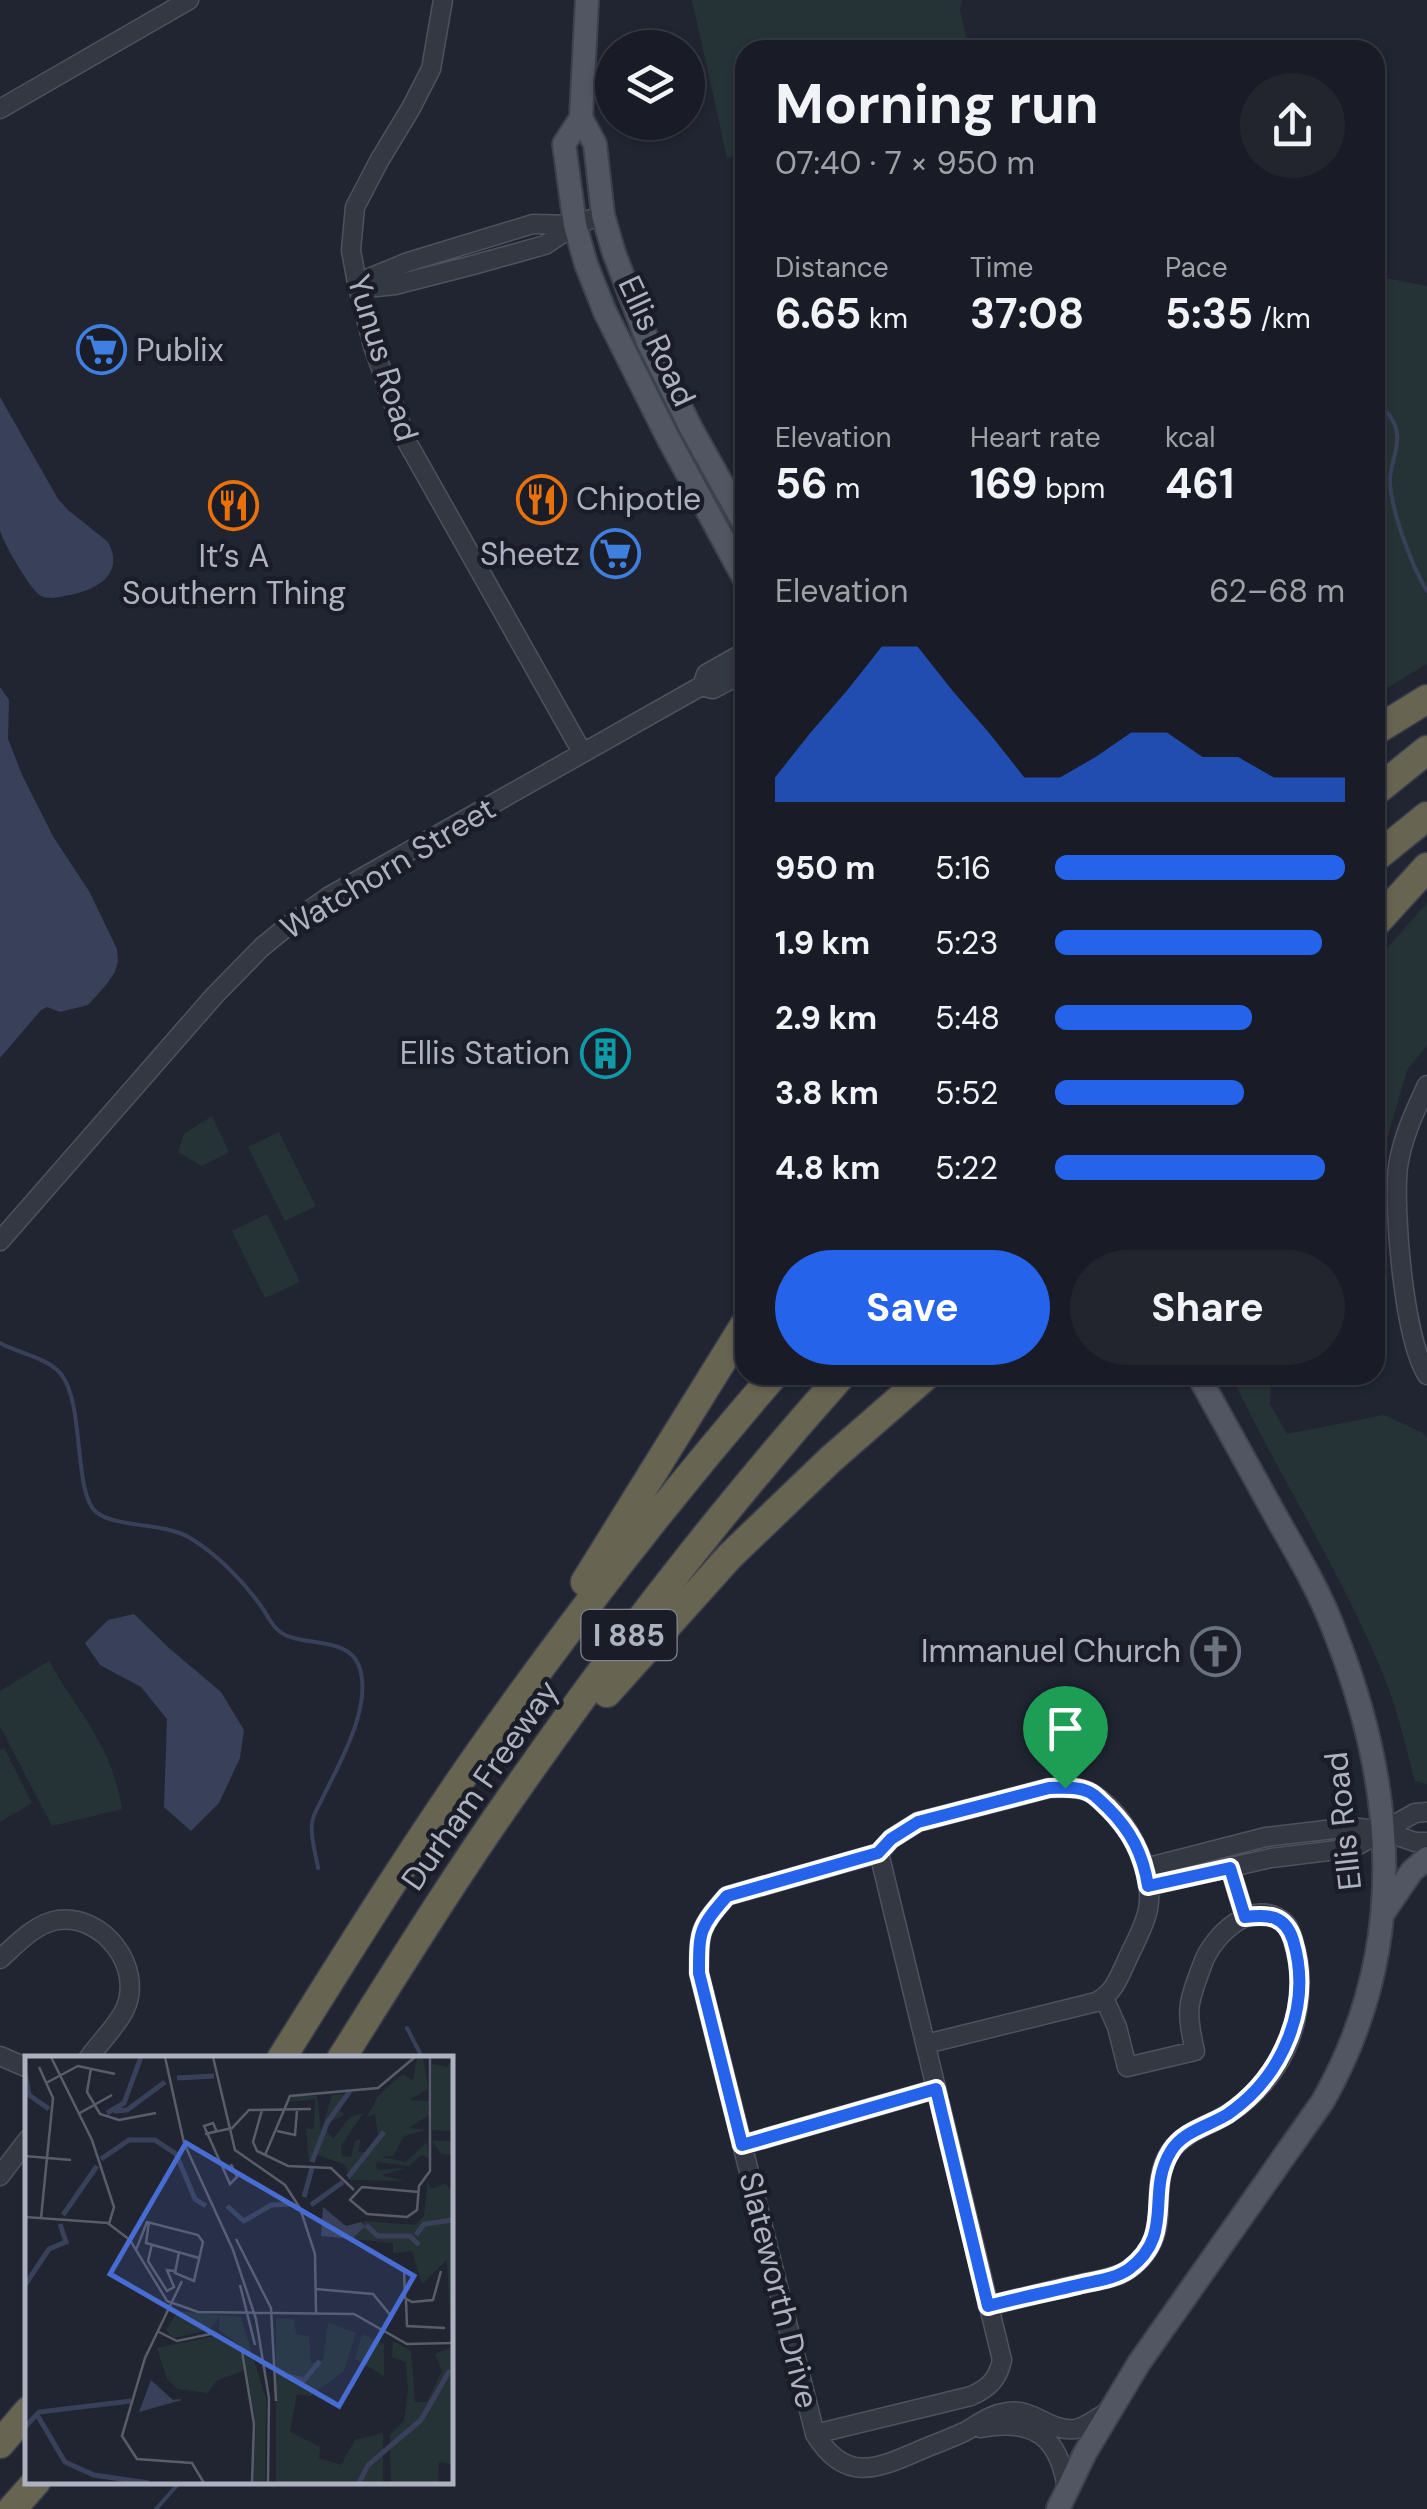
<!DOCTYPE html>
<meta charset="utf-8">
<style>
:root{--surface:#191c26;--page:#22252e;--text:#f1f3f6;--muted:#9fa1a7;--line:#373a43;--accent:#2563eb}
body{margin:0;font-family:"DM Sans",sans-serif;background:var(--page);color:var(--text);height:100vh;display:flex;flex-direction:column;font-size:38px;white-space:nowrap}
*{box-sizing:border-box;margin:0}
p{font-size:32px;color:var(--muted)}
.icon{flex:none;width:55px;height:55px;fill:none;stroke:currentColor;stroke-width:2;stroke-linecap:round;stroke-linejoin:round}
.map{position:relative;flex:1;overflow:hidden}
.sheet{position:absolute;left:735px;top:40px;width:650px;height:1345px;display:flex;flex-direction:column;background:var(--surface);border-radius:30px;box-shadow:0 2px 8px #0004,0 0 0 2px var(--line)}
.sheet>*{flex:none}
.buttons{position:absolute;left:595px;top:30px;display:grid;gap:20px}
.buttons a{display:grid;place-items:center;width:110px;height:110px;border-radius:50%;background:var(--surface);box-shadow:0 2px 8px #0004,0 0 0 2px var(--line);font-size:50px}
.pin{position:absolute;display:grid;place-items:center;width:85px;height:85px;color:#fff;margin:-102px -42px;border-radius:50% 50% 50% 0;rotate:-45deg;box-shadow:0 0 10px #0007}
.pin .icon{rotate:45deg}
.round{display:grid;place-items:center;flex:none;width:105px;height:105px;border-radius:52px;background:var(--page)}
.summary{display:flex;align-items:center;justify-content:space-between;height:170px;padding:0 40px}
h1{font-size:55px;font-weight:700;line-height:75px}
.figures{display:grid;grid-template-columns:repeat(3,1fr);gap:15px;height:170px;padding:10px 40px}
.figures div{display:grid;align-content:center}
.figures b{font-size:42px;font-weight:700}
.figures small{font-size:28px;font-weight:400}
.figures p{font-size:28px}
.chart{height:280px;padding:20px 40px}
.chart p{display:flex;justify-content:space-between}
.chart svg{width:100%;height:180px;margin-top:10px;fill:var(--accent);opacity:.7}
.cta{display:flex;gap:20px;margin-top:auto;padding:20px 40px}
.cta a{flex:1;height:115px;border-radius:60px;background:var(--accent);color:#fff;font-size:40px;font-weight:700;line-height:115px;text-align:center}
.cta a+a{background:var(--page);color:var(--text)}
ul{padding:0 40px;list-style:none;font-size:32px}
li{display:grid;grid-template-columns:160px 120px 1fr;align-items:center;height:75px}
li i{height:25px;border-radius:12px;background:var(--accent)}
.map>svg:first-child{display:block}
.green{fill:#263336}
.water{fill:#39405a}
.lines{fill:none;stroke-linecap:round;stroke-linejoin:round}
.stream{stroke:#39405a;stroke-width:4}
.minor-casing{stroke:#4f525e;stroke-width:21}
.major-casing{stroke:#3e414d;stroke-width:26}
.highway-casing{stroke:#3c3f4b;stroke-width:31}
.minor{stroke:#343843;stroke-width:18}
.major{stroke:#525663;stroke-width:22}
.highway{stroke:#686452;stroke-width:28}
.route-casing{stroke:#fff;stroke-width:20}
.route{stroke:#2563eb;stroke-width:12}
.labels{text-anchor:middle;dominant-baseline:central;stroke-width:9;stroke-linejoin:round;paint-order:stroke}
.shield{fill:#1a1d28;stroke:#828592;stroke-width:2.5}
.shield-label{font-size:30px;font-weight:bold;fill:#aeb2c0}
.street-label{font-size:32px;fill:#aeb2c0;stroke:#1a1d28}
.poi-label{font-size:32px;fill:#aeb2c0;stroke:#1a1d28;text-anchor:end}
.inset-river{fill:none;stroke:#39405a;stroke-width:5}
.inset-road{fill:none;stroke:#595d6b;stroke-width:2.5}
.view{fill:#486cd1;fill-opacity:0.15;stroke:#486cd1;stroke-width:5}
.inset-edge{fill:none;stroke:#aeb2c0;stroke-width:5}
</style>
<div class="map">
<svg width="1427" height="2509" viewBox="0 0 1427 2509">
<rect width="100%" height="100%" fill="#212532"/>
<path class="green" d="M692 0H962L960 10 969 50H745V154L727 158Z
M1375 276 1427 286V664L1375 695Z
M1427 903V1045L1407 1070 1375 1180V962Z
M212 1116 229 1152 202 1166 178 1152 184 1134Z
M279 1132 316 1206 285 1221 248 1147Z
M267 1214 300 1282 265 1298 232 1231Z
M1231 1375H1288L1271 1381 1270 1404 1287 1434 1384 1415 1421 1432 1427 1438V1784L1415 1781C1406 1749 1399 1715 1387 1684 1345 1577 1280 1479 1231 1375Z
M49 1661C80 1716 111 1743 122 1809L52 1826 0 1726V1691Z
M4 1748 32 1803 0 1822V1750Z"/>
<path class="water" d="M0 397 58 499 68 510 108 542C127 577 91 592 64 596 56 598 48 599 41 596 31 591 2 541 0 530 0 518 0 503 0 491 0 460 0 428 0 397Z
M0 687 9 700 8 739 23 777 54 838 89 891 117 949 118 961 115 972 106 985 88 1005 60 1012 47 1007 41 1010 0 1058Z
M134 1614 169 1648 221 1692 244 1730 240 1758 219 1803 191 1831 164 1807 167 1719 141 1687 100 1665 85 1643 108 1620Z"/>
<g class="lines">
<path class="stream" d="M1375 404C1387 410 1395 420 1397 434 1399 449 1390 465 1390 480 1390 508 1412 567 1427 591
M0 1343C18 1353 48 1358 61 1374 85 1404 73 1492 96 1512 115 1528 164 1522 190 1538 217 1554 243 1581 261 1606 267 1614 271 1625 279 1631 300 1648 348 1635 359 1666 373 1705 341 1760 324 1795 320 1804 313 1814 312 1823 310 1837 316 1855 318 1868
M407 2028 423 2059
M156 2509 180 2482"/>
<defs>
<path id="minor" d="M443 0 431 69 411 108 379 161 355 207 351 250 357 283 373 346 407 442 582 752
M0 109 189 0
M357 283 376 287 395 285 473 265 545 245 575 225 603 215
M357 283 408 262 533 224 574 225
M702 686 706 674 745 652
M1427 1085C1415 1111 1402 1138 1398 1167 1393 1210 1404 1339 1427 1375
M0 1241 215 995 262 947 294 921 328 897 696 689 702 686 713 689 745 672
M879 1853 727 1896C699 1928 699 1931 699 1973L815 2434C846 2485 879 2468 923 2449 937 2443 952 2438 966 2431 980 2423 991 2414 1008 2412 1033 2408 1050 2432 1075 2429 1087 2427 1098 2417 1109 2411
M879 1853 891 1839 918 1822 1049 1788C1061 1788 1075 1786 1087 1791 1123 1808 1156 1870 1148 1909 1145 1926 1134 1944 1127 1960 1119 1977 1114 1993 1096 2002L926 2044
M1145 1868 1266 1837 1351 1827 1383 1831 1415 1842H1427
M1230 1868 1245 1917
M1148 1886 1271 1858 1353 1848 1415 1813 1427 1812
M0 1959C17 1944 34 1924 58 1920 103 1914 144 1967 125 2009 118 2025 98 2044 88 2059
M0 2056 28 2068
M742 2145 936 2089
M0 2176 28 2139
M988 2306C1020 2298 1053 2290 1085 2283 1099 2280 1116 2278 1128 2270 1145 2258 1156 2241 1158 2219 1160 2194 1156 2167 1174 2147 1186 2133 1204 2127 1219 2119 1240 2108 1262 2088 1275 2068 1297 2035 1305 1989 1296 1951 1293 1942 1292 1930 1285 1923 1255 1895 1213 1935 1203 1963 1188 2003 1185 2009 1195 2051L1127 2067 1117 2027 1104 1998
M981 2428C1035 2418 1059 2437 1067 2489
M815 2434 971 2396C989 2388 998 2379 1002 2360L879 1853"/>
<path id="major" d="M587 0 581 118 595 144 603 215 614 253 648 342 692 430 745 525
M581 118 564 144 575 225 586 264 605 312 668 438 745 580
M1384 1912 1412 1871 1427 1858
M1058 2509 1085 2453 1139 2363 1323 2101C1409 1949 1397 1789 1334 1630 1320 1593 1299 1557 1279 1522 1252 1473 1225 1424 1198 1375"/>
<path id="highway" d="M1375 731 1427 699
M1375 792 1427 750
M1375 858 1427 816
M1375 924 1427 867
M585 1582 745 1324
M607 1693 730 1556 831 1459 927 1375
M281 2059C344 1958 407 1857 475 1759 568 1626 668 1498 774 1375
M341 2059C399 1967 456 1875 519 1786 619 1643 726 1505 842 1375
M0 2444 28 2411
M12 2509 36 2482"/>
</defs>
<use href="#minor" class="minor-casing"/>
<use href="#major" class="major-casing"/>
<use href="#highway" class="highway-casing"/>
<use href="#minor" class="minor"/>
<use href="#major" class="major"/>
<use href="#highway" class="highway"/>
</g>
<g class="lines">
<defs>
<path id="route" d="M1049 1788C1062 1788 1077 1786 1089 1792 1096 1795 1102 1803 1108 1808 1131 1831 1143 1854 1148 1886L1230 1868 1245 1917C1268 1914 1285 1915 1293 1940 1313 2006 1283 2076 1228 2114 1209 2126 1183 2131 1171 2151 1145 2193 1176 2234 1129 2269 1115 2279 1094 2281 1078 2285 1048 2292 1018 2298 988 2306L936 2089 742 2145 699 1973C699 1931 699 1928 727 1896L878 1853 891 1839 918 1822Z"/>
</defs>
<use href="#route" class="route-casing"/>
<use href="#route" class="route"/>
</g>
<defs>
<symbol id="supermarket-ring" viewBox="-11 -11 22 22"><circle r="9.5" fill="#1a1d28" stroke="#3f7fe0" stroke-width="1.5"/><path d="M-6-5.5h2.5l.6 2H6L4.5 2H-2.5L-4.4-4H-6ZM-1.5 3.2a1.3 1.3 0 1 0 .1 0ZM3 3.2a1.3 1.3 0 1 0 .1 0Z" fill="#3f7fe0"/></symbol>
<symbol id="restaurant-ring" viewBox="-11 -11 22 22"><circle r="9.5" fill="#1a1d28" stroke="#e8710a" stroke-width="1.5"/><path d="M-5-6h1v4h1v-4h1v4h1v-4h1v5L-1.5 .5V6h-2V.5L-5-1ZM5-6V6H3V1.5H1.5Q1.5-4 5-6Z" fill="#e8710a"/></symbol>
<symbol id="building-ring" viewBox="-11 -11 22 22"><circle r="9.5" fill="#1a1d28" stroke="#0f9aa8" stroke-width="1.5"/><path d="M-4-6H4V6H1V3H-1V6H-4ZM-2.5-4.3h1.7v1.8h-1.7ZM.8-4.3h1.7v1.8H.8ZM-2.5-1h1.7V.8h-1.7ZM.8-1h1.7V.8H.8Z" fill="#0f9aa8"/></symbol>
<symbol id="church-ring" viewBox="-11 -11 22 22"><circle r="9.5" fill="#1a1d28" stroke="#6b7280" stroke-width="1.5"/><path d="M-1.2-6h2.4v3.5h3.3v2.4h-3.3V6h-2.4V-.1h-3.3v-2.4h3.3Z" fill="#6b7280"/></symbol>
</defs>
<g fill-rule="evenodd">
<use href="#supermarket-ring" x="74" y="322" width="55" height="55"/>
<use href="#restaurant-ring" x="514" y="472" width="55" height="55"/>
<use href="#restaurant-ring" x="206" y="478" width="55" height="55"/>
<use href="#supermarket-ring" x="588" y="526" width="55" height="55"/>
<use href="#building-ring" x="578" y="1026" width="55" height="55"/>
<use href="#church-ring" x="1188" y="1624" width="55" height="55"/>
</g>
<g class="labels">
<rect class="shield" x="581.5" y="1610" width="95" height="50" rx="8"/>
<g class="shield-label">
<text x="629" y="1635">I 885</text>
</g>
<g class="street-label">
<text transform="translate(657 341) rotate(65)">Ellis Road</text>
<text transform="translate(383 358) rotate(73)">Yunus Road</text>
<text transform="translate(388 868) rotate(-31)">Watchorn Street</text>
<text transform="translate(480 1785) rotate(-55)">Durham Freeway</text>
<text transform="translate(1343 1821) rotate(-96)">Ellis Road</text>
<text transform="translate(779 2290) rotate(76)">Slateworth Drive</text>
</g>
<g class="poi-label">
<text x="136" y="350" text-anchor="start">Publix</text>
<text x="576" y="499" text-anchor="start">Chipotle</text>
<text x="580" y="554">Sheetz</text>
<text x="234" y="556" text-anchor="middle">It’s A<tspan x="234" dy="37">Southern Thing</tspan></text>
<text x="570" y="1053">Ellis Station</text>
<text x="1181" y="1651">Immanuel Church</text>
</g>
</g>
<g transform="translate(25 2056)">
<rect width="428" height="428" fill="#212532"/>
<path d="M398 1 403 33 384 44 404 45V59L384 72 401 74 379 80 368 100 356 101 381 106 402 86 404 102 396 99 384 110 351 106 352 114 380 112 357 119 379 125 324 124 321 109 290 98 284 106 281 73H289L290 43 265 46 268 40H292L296 76 307 39 322 38 315 54 319 59 302 67V75L308 83 325 61 338 57 316 90 317 100 326 101 330 85 335 83 334 96H340L353 79 350 58 342 61 353 40 378 18 388 25 392 2ZM427 5V99L416 98 407 85H426L427 75 407 74V8L422 11ZM403 124 406 133 420 128 427 135 426 283 422 204 397 228 387 195 368 197V187L328 183 339 165 390 169 399 160ZM153 255 216 261 241 343 240 427H228L231 369 218 292 194 274V261L184 274 148 282 141 274ZM251 262 269 263 271 278 284 280 286 307 298 304 303 266 331 277 319 315 285 340 272 338 265 376 295 391 294 402 316 409 330 384 358 377V427H251ZM337 278 359 288V320L330 303ZM190 280 215 294 220 314 191 325 183 337 153 333 142 323 132 292ZM368 285 386 295 390 346H402L417 315 410 298 427 291V408L414 406 413 427H366L365 379 379 365 383 335 381 306 367 301Z" fill="#263336"/>
<path d="M298 151 321 170 336 166 340 170 327 183 296 180ZM126 324 148 344 154 343 157 344 114 356Z" fill="#39405a"/>
<path class="inset-river" d="M0 17 4 39 24 53M152 22 189 20M89 55 102 54 140 26M82 57 99 47 116 1M76 103 104 84H130L151 98 170 143 181 150M287 106 302 67 325 35M323 121 359 76M279 141 287 112M286 149 318 126M202 150 219 165 246 149 268 148M38 159 72 110M341 169 353 180H385L394 189M391 179 399 168 428 164M0 229 24 193 41 186 35 168M258 319 279 324 295 305M11 357 40 406 69 419 124 427M0 371 14 356 106 345M334 427 343 409 396 364 425 314"/>
<path class="inset-road" d="M26 1 67 84 89 151 84 168 105 184 142 245 173 256 329 258 382 288 428 287M140 1 159 87 208 194 231 263 244 342 243 427M188 1 210 94 260 129 275 152 290 198 291 257M14 11 28 42 16 162M66 12 62 36 75 58 94 64 131 57M21 27 53 10 90 18M237 54 228 86 232 95 263 110 306 112 329 134M53 58 87 39M252 75 270 79 272 55M192 76 188 67 179 70 205 128 212 121 206 108M180 78 207 72 224 54 286 53M240 99 265 40 353 32 390 1M0 100 46 104M394 136 337 131 325 144 342 158 382 161 392 154 394 130 405 115V1M0 161 83 167M124 166 121 187 174 202M211 183 246 252 251 345M127 188 123 205 142 235 149 231 142 214 149 215M111 194 122 166 173 179 178 186 169 225 150 217 154 196M379 212 380 242 387 246 408 244 416 215M157 225 120 302 97 380 112 403 167 407 179 427M215 229 230 289M290 233 348 238 367 261M381 244 382 270 420 272M134 276 152 285 190 277 217 295 229 368 227 427"/>
<path class="view" d="M161 87 389 220 314 350 85 218Z"/>
<rect width="428" height="428" class="inset-edge"/>
</g>
</svg>
<div class="buttons">
<a><svg class="icon" aria-label="layers" viewBox="0 0 24 24"><path d="M12 4l9 5-9 5-9-5zM3 14l9 5 9-5"/></svg></a>
</div>
<div class="pin" style="left:1065px;top:1788px;background:#1e9e55"><svg class="icon" aria-label="arrive" viewBox="0 0 24 24"><path d="M6 21V4h12l-3 4 3 4H6"/></svg></div>
<section class="sheet">
<div class="summary"><div><h1>Morning run</h1><p>07:40 · 7 × 950 m</p></div><a class="round"><svg class="icon" aria-label="share" viewBox="0 0 24 24"><path d="M12 15V3M7 8l5-5 5 5M5 13v7h14v-7"/></svg></a></div>
<div class="figures">
<div><p>Distance</p><b>6.65<small> km</small></b></div>
<div><p>Time</p><b>37:08</b></div>
<div><p>Pace</p><b>5:35<small> /km</small></b></div>
</div>
<div class="figures">
<div><p>Elevation</p><b>56<small> m</small></b></div>
<div><p>Heart rate</p><b>169<small> bpm</small></b></div>
<div><p>kcal</p><b>461</b></div>
</div>
<div class="chart"><p><span>Elevation</span>62–68 m</p>
<svg viewBox="0 0 160 44" preserveAspectRatio="none"><path d="M0 44V38L10 27L20 17L30 6L40 6L50 17L60 27L70 38L80 38L90 33L100 27L110 27L120 33L130 33L140 38L150 38L160 38V44z"/></svg>
</div>
<ul>
<li><b>950 m</b>5:16<i style="width:100%"></i></li>
<li><b>1.9 km</b>5:23<i style="width:92%"></i></li>
<li><b>2.9 km</b>5:48<i style="width:68%"></i></li>
<li><b>3.8 km</b>5:52<i style="width:65%"></i></li>
<li><b>4.8 km</b>5:22<i style="width:93%"></i></li>
</ul>
<div class="cta"><a>Save</a><a>Share</a></div>
</section>
</div>
